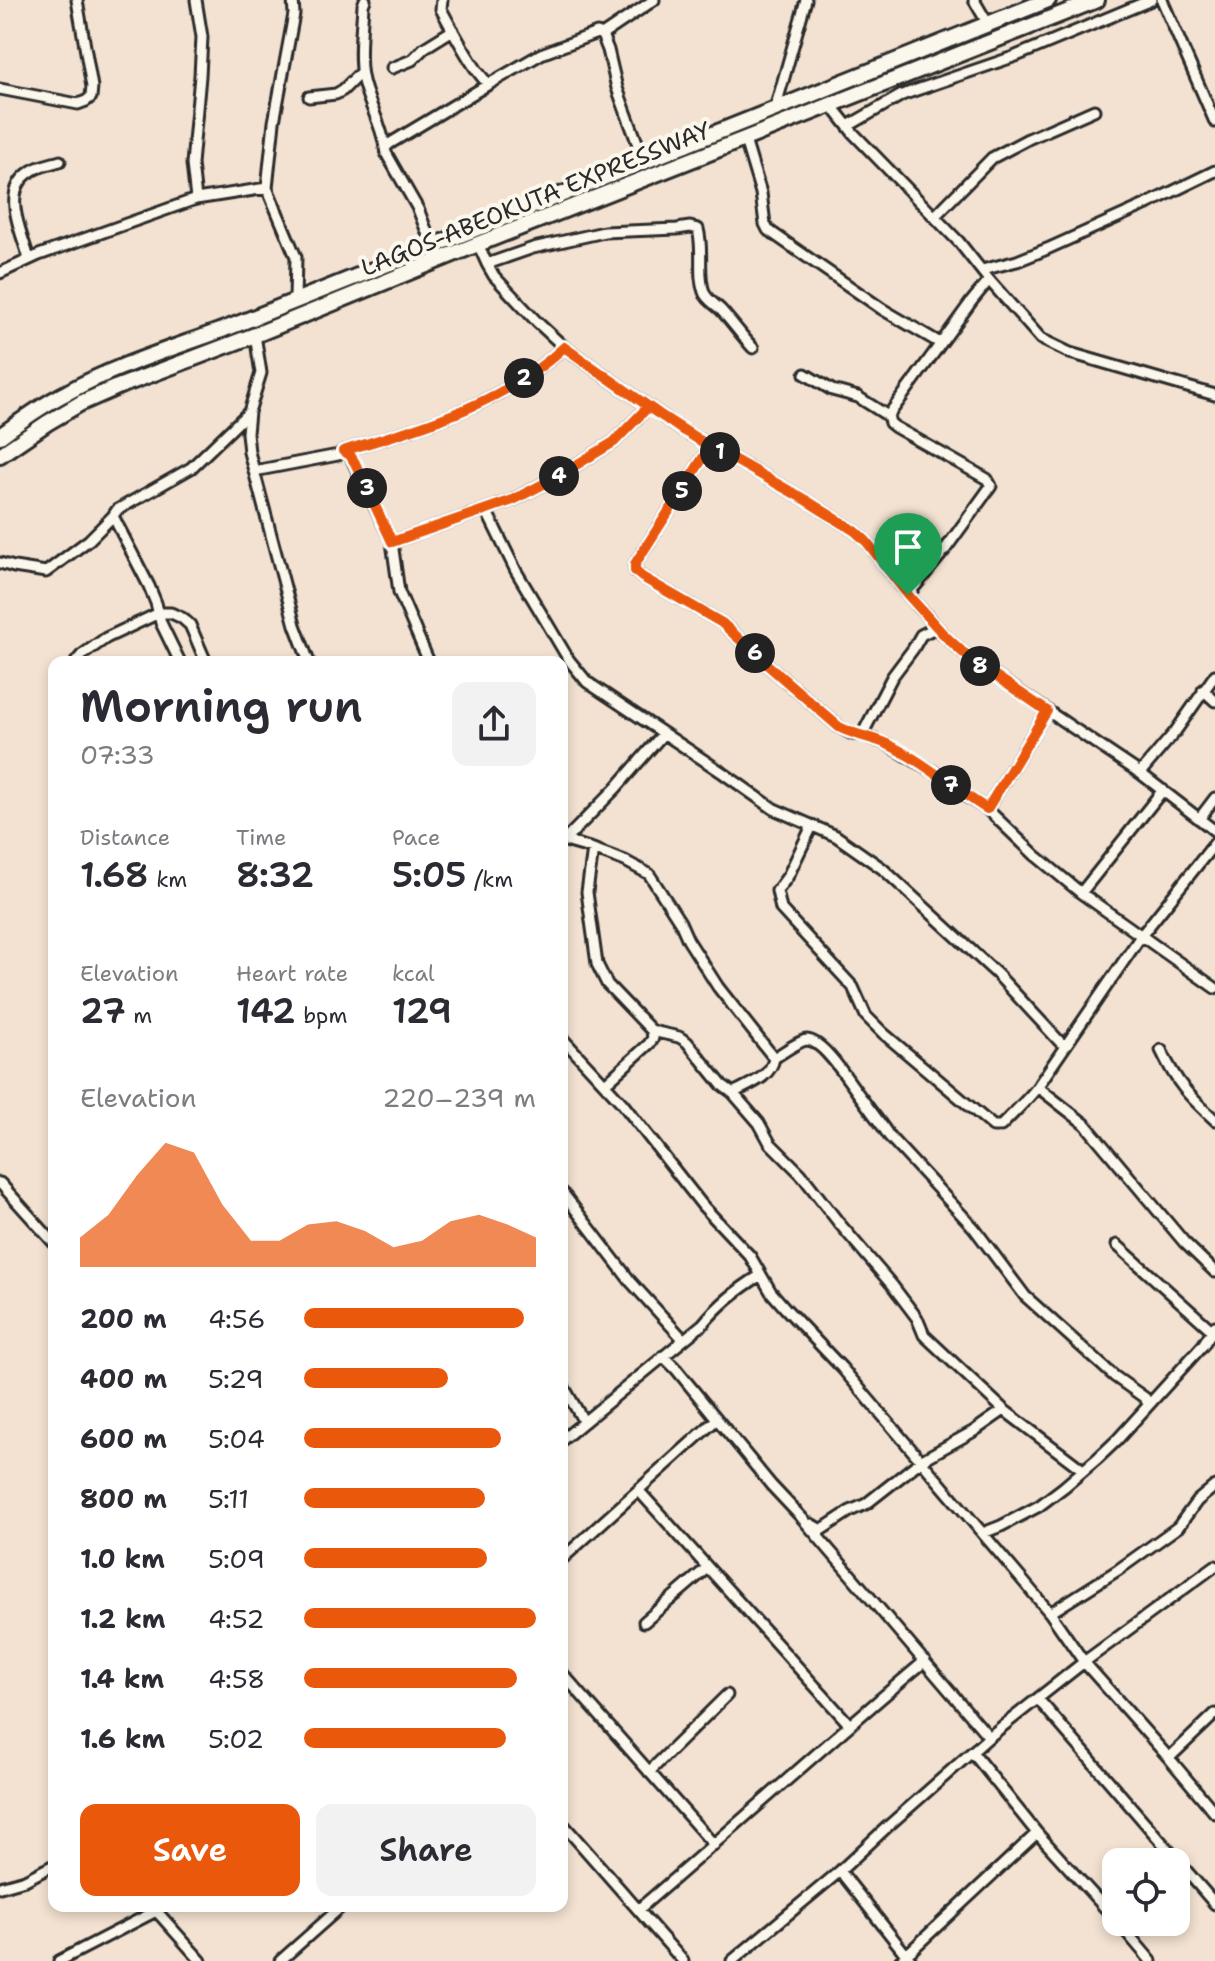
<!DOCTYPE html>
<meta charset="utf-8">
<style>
:root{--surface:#fff;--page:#f2f2f3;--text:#2b2b33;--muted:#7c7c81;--accent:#ea580c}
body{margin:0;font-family:"Shantell Sans",sans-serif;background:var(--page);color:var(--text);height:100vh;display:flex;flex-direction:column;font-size:30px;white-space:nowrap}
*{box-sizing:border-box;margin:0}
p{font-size:26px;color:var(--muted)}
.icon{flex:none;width:44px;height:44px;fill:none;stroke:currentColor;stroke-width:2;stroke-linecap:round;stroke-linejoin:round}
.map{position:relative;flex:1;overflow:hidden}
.sheet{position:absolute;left:48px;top:656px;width:520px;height:1256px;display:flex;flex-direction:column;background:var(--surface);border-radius:16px;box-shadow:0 4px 12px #0003}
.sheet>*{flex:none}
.controls{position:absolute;left:1102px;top:1848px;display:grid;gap:16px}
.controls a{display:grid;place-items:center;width:88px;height:88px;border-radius:16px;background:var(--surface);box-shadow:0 4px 12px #0003;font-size:40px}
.pin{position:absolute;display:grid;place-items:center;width:68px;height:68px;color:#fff;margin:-82px -34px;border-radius:50% 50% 50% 0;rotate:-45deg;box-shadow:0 0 8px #0007}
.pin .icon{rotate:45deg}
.km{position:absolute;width:40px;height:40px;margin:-20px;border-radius:50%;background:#222;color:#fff;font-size:22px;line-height:40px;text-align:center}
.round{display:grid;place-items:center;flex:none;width:84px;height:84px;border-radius:16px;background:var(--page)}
.overview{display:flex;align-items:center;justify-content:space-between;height:136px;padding:0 32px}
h1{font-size:44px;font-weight:600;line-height:60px}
.stats{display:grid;grid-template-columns:repeat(3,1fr);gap:12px;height:136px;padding:8px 32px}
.stats div{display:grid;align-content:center}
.stats b{font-size:34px;font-weight:600}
.stats small{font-size:22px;font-weight:400}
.stats p{font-size:22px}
.chart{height:224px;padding:16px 32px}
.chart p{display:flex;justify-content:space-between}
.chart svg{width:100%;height:144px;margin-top:8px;fill:var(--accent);opacity:.7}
.cta{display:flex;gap:16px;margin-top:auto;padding:16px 32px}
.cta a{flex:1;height:92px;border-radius:16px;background:var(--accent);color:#fff;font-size:32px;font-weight:600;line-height:92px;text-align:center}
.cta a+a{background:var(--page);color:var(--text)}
ul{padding:0 32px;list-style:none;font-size:26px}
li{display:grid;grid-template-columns:128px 96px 1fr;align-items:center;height:60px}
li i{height:20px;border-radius:10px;background:var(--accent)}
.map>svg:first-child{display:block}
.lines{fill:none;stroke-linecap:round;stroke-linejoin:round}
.minor-casing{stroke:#2b2b2b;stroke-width:15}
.highway-casing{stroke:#2b2b2b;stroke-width:20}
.minor{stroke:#fbf7ec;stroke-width:9}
.highway{stroke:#fbf7ec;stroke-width:14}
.route-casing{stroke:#fff;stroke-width:16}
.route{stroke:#ea580c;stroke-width:10}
.labels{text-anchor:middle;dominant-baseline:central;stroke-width:8;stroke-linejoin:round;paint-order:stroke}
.street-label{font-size:24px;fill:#2b2b2b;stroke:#fbf7ec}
</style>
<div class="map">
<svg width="1215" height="1961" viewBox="0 0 1215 1961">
<rect width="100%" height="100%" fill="#f3e2d1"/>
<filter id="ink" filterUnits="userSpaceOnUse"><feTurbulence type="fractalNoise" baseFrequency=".0125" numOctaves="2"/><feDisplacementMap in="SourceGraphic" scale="16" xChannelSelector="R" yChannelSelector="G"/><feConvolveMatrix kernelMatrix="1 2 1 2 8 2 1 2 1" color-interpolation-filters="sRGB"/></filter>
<g filter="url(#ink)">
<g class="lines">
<defs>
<path id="minor" d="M293 0 294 14 274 122 267 188 296 257 295 300
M365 0 363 5C362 26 358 55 362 76 366 101 382 123 385 148
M442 0 441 9C451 27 475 74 489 84L541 54 597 33 602 35 608 50 617 88 644 161
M974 0 988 24
M1162 0 1215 122
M602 35 654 0
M392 68 412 60 424 48 453 30
M0 89 78 104 86 101 91 97 92 87 77 0
M309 97 336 94 343 90 361 72
M831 105 854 134 959 242 989 280 1041 339 1070 353 1215 395
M775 109 806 0
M848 126 902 95 1016 56 1151 0
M745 140 761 193 765 224 768 230 882 309 940 343
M196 199 192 164 200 76 202 37 196 0
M935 216 992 158 1028 139 1094 110
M478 244 487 264 494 276 537 322 564 347 682 430 804 499 855 531 866 541 908 595 944 635 969 658 1140 773 1215 831
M432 245 418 209 386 153 385 148 389 144 489 84
M29 259C22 232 0 192 30 172 37 166 51 164 60 161
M487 264 533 248 604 232 677 229 690 227 698 229C704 251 697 274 704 292 706 299 715 304 721 310 732 322 742 336 753 348
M982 270 1017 261 1047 249 1145 205 1215 171
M0 273 39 255 196 199 267 188
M255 335 261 373 249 412 247 433 249 452 295 625 309 662
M805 374 832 390 858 397 888 416
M710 447 635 564V571L642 577 722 623 763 661 839 727 852 734 862 735 887 744 934 772 966 796 987 809 1035 855 1081 893 1215 988
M343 451C421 427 504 404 564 347
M254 471 338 455 343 451 350 455 392 542 399 592 429 662
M486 510 516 571 569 660 587 682 723 773 774 809 836 836 883 869 997 974 1060 1042 1065 1044
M392 542 513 500 553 479 614 442 648 407
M0 563 14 567 46 572 89 540 113 516
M908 595 944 551 991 486 987 479 895 427 890 423 888 416 971 302 989 280
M76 662 82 655 106 638 159 613H171L182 618 190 625 206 662
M180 662 161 623 156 603 149 586 113 516 117 510 191 468 249 412
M1203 690 1215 701
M862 735 892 677 913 649 921 635 937 627
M1140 773 1175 732 1215 675
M987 809 1047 711
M1199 819 1215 798
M812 826 788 876 777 891 781 909 853 987 866 1016 883 1033 993 1126H1001C1011 1115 1035 1093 1040 1083L1141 936 1215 843
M562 840 593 849 625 861 649 874 680 922 688 940 718 987 774 1058C771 1078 749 1084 733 1093L759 1123 770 1143 801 1174 839 1223 892 1285 917 1318 924 1335 1004 1410 1083 1470
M565 840 616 788 663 734
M593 849 587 892 597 964 607 984 652 1031 653 1038 649 1044 605 1084
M1081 893 1163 790
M652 1031 679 1037 687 1042 722 1085 733 1093
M562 1038 622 1103 703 1206 750 1256 771 1292 785 1308 842 1368 1024 1582 1050 1613 1084 1662 989 1737 887 1827 840 1871 732 1961
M1161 1050C1177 1084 1188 1095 1215 1120
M774 1058C781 1054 800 1040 807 1040 825 1041 852 1087 863 1100 872 1113 881 1123 889 1136L974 1228 1025 1296 1114 1376 1145 1398 1148 1404
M1039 1088 1085 1124 1184 1242 1215 1272
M0 1183 54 1243
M562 1192 631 1282 683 1339
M1117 1245 1215 1333
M663 1356 676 1369 771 1485 802 1518 989 1737
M562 1384 584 1422
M562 1440 703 1324C720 1303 738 1289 761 1275
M639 1491 849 1724
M811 1524 821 1530 850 1511 866 1504 922 1460 974 1431 1004 1410
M983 1533 1001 1526 1039 1506 1064 1487 1098 1458 1117 1440 1203 1345 1215 1326
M562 1559 717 1419
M1215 1566 1084 1662 1169 1758 1215 1714
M1050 1613 1118 1570 1178 1527 1197 1501 1215 1486
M644 1622 707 1568
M562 1673 714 1845
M1038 1699 1215 1904
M972 1752 1037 1833 1116 1920
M1169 1758 1215 1813
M649 1772 727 1695
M562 1823 683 1961
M840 1871 911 1961
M0 1887 25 1880 54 1865
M152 1906 201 1961
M639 1909C735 1827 828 1742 925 1661
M1118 1922 1151 1961
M59 1961 156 1911
M280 1961 342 1906
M900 1961 1037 1833"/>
<path id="highway" d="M0 436C22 420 44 404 68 392 117 365 177 347 230 327L1048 0
M0 455 47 423 81 403 115 388 255 335 478 244 1097 0"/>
</defs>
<use href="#minor" class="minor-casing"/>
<use href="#highway" class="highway-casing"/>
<use href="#minor" class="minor"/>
<use href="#highway" class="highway"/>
</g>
</g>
<g class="lines" filter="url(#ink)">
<defs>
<path id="route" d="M908 595 866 541 855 531 804 499 682 430 564 347C504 404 421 427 343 451L350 455 355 463 392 542 513 500 553 479 614 442 648 407 710 447 635 564V571L642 577 722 623 763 661 839 727C854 735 871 737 887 744 923 761 953 788 987 809L1047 711 969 658 944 635 908 595"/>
</defs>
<use href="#route" class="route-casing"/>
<use href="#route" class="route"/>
</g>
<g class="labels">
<g class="street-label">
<text transform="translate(536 199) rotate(-22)">LAGOS-ABEOKUTA EXPRESSWAY</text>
</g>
</g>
</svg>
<div class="controls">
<a><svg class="icon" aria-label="locate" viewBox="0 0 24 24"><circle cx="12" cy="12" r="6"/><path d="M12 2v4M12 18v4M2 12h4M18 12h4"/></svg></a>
</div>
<div class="pin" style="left:908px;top:595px;background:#1e9e55"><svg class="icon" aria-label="arrive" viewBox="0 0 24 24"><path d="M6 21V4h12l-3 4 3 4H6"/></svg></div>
<b class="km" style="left:720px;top:452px">1</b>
<b class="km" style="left:524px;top:378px">2</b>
<b class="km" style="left:367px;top:488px">3</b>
<b class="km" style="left:559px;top:476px">4</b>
<b class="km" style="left:682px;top:491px">5</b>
<b class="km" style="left:755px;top:653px">6</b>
<b class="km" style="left:951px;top:785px">7</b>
<b class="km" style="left:980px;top:666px">8</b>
<section class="sheet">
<div class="overview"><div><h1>Morning run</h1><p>07:33</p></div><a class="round"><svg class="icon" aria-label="share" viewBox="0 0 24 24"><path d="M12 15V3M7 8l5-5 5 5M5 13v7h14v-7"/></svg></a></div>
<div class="stats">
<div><p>Distance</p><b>1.68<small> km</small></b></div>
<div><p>Time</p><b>8:32</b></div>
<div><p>Pace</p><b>5:05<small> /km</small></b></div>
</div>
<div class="stats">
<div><p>Elevation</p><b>27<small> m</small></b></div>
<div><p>Heart rate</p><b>142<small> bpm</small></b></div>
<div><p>kcal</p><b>129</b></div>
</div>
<div class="chart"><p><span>Elevation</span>220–239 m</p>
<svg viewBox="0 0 160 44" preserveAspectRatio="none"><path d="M0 44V35L10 28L20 16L30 6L40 9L50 25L60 36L70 36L80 31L90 30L100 33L110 38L120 36L130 30L140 28L150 31L160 35V44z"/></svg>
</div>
<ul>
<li><b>200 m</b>4:56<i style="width:95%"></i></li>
<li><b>400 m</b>5:29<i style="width:62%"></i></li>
<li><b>600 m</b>5:04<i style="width:85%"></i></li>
<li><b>800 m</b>5:11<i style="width:78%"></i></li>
<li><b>1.0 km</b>5:09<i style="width:79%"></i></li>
<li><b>1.2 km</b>4:52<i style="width:100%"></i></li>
<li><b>1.4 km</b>4:58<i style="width:92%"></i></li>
<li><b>1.6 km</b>5:02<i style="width:87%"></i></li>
</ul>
<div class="cta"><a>Save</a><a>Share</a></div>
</section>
</div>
